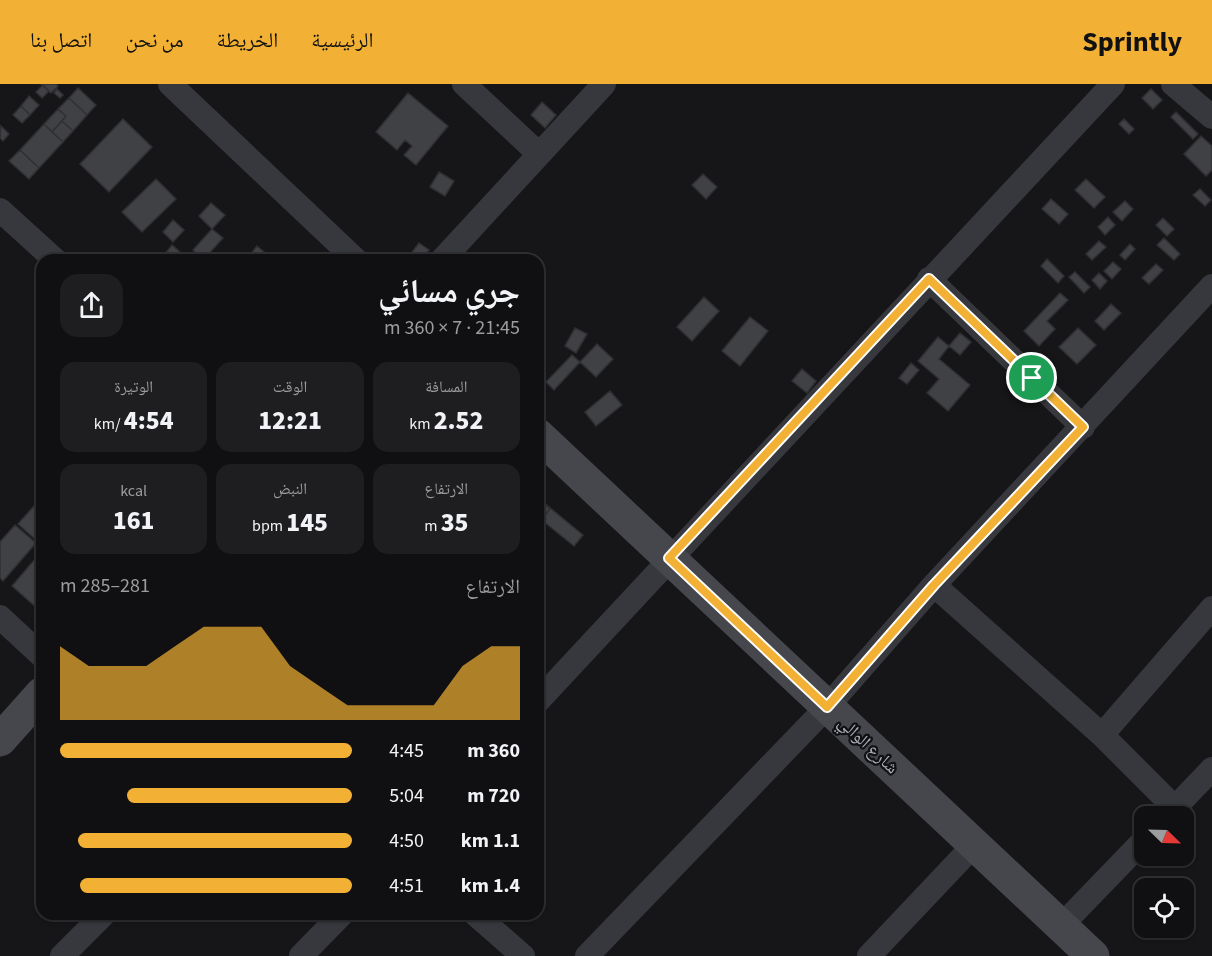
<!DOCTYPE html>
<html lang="ar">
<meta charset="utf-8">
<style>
:root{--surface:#101012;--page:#1e1e20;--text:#f1f3f6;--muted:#9c9d9f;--line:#303032;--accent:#f2b134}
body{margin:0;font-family:"Source Sans 3","Noto Naskh Arabic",sans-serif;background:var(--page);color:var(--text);direction:rtl;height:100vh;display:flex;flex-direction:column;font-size:22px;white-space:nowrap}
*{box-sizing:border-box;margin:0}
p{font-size:20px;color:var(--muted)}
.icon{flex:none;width:33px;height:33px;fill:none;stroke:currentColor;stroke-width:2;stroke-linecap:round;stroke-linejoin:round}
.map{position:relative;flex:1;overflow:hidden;direction:ltr}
.sheet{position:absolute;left:36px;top:170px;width:508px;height:666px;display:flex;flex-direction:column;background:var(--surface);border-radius:18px;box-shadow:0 2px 4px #0004,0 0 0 2px var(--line);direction:rtl}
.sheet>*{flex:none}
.needle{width:39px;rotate:113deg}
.fabs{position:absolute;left:1134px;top:722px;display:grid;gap:12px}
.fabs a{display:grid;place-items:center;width:60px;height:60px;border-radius:12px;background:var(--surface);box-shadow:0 2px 4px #0004,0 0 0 2px var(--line);font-size:30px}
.pin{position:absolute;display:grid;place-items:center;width:51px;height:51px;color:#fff;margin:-26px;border:3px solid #fff;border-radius:50%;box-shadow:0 2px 6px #0007}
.round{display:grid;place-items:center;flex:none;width:63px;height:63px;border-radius:18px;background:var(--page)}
.head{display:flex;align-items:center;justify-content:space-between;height:102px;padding:0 24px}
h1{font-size:33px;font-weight:800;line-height:45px}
.metrics{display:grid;grid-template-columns:repeat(3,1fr);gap:9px;height:102px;padding:6px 24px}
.metrics div{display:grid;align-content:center;border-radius:15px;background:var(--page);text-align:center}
.metrics b{font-size:26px;font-weight:800}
.metrics small{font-size:16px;font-weight:400}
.metrics p{font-size:16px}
.chart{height:168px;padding:12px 24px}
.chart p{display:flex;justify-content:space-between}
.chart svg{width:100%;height:108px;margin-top:6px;fill:var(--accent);opacity:.7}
ul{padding:0 24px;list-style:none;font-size:20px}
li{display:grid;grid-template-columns:96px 72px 1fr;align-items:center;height:45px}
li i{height:15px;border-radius:8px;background:var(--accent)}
header{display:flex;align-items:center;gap:36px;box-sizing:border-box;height:84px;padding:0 30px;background:var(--accent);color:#111}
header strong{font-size:28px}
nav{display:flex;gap:33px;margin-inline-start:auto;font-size:21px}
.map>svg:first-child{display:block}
.building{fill:#404145;stroke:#303034;stroke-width:1.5}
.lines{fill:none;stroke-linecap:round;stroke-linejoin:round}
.minor{stroke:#37383d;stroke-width:24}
.secondary{stroke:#45474d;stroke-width:33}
.route-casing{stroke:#fff;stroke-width:12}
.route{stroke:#f2b134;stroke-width:8}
.labels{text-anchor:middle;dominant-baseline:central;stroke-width:4.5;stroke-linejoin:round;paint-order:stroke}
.street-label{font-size:18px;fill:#a8adb8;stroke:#111113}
</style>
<header>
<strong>Sprintly</strong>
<nav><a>الرئيسية</a><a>الخريطة</a><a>من نحن</a><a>اتصل بنا</a></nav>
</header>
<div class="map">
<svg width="1212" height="872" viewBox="0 0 1212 872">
<rect width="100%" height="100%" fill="#161618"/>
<path class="building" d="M41 0H56L58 2 51 9Z
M43 1 49 7 42 14 36 8Z
M78 4 96 21 87 31 69 14Z
M57 5 63 11 60 14 54 9Z
M1151 5 1162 16 1153 25 1142 14Z
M408 9 448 42 416 81 404 71 412 62 405 56 397 66 376 48Z
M29 12 39 21 30 31 21 22Z
M69 14 87 31 73 47 62 37 66 32 58 25Z
M542 18 556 31 545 44 531 31Z
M21 22 30 31 22 39 13 31Z
M58 25 66 32 52 48 44 40Z
M1176 28 1198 50 1193 55 1171 33Z
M123 35 152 63 109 108 80 80Z
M1124 35 1134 45 1129 50 1119 40Z
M62 37 73 47 63 58 52 48Z
M44 40 63 58 39 84 20 66Z
M1 42 9 50 3 57 0 54Z
M1201 52 1212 62V86L1206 92 1184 70Z
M20 66 39 84 29 95 9 77Z
M439 88 454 97 445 112 430 103Z
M703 90 717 103 706 115 692 101Z
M156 95 176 115 142 148 122 128Z
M1086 95 1105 113 1094 124 1075 106Z
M1200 105 1211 116 1205 122 1193 111Z
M1051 115 1068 130 1059 140 1042 125Z
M1125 117 1133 125 1122 137 1113 128Z
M211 119 225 131 212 145 199 132Z
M1108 133 1115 141 1105 151 1098 143Z
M1163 134 1174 145 1167 152 1156 141Z
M173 136 184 146 173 158 163 148Z
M212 145 223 154 203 176 193 166Z
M1164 154 1180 170 1174 176 1157 161Z
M1099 157 1106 163 1092 176 1086 170Z
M419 159 429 166 422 176 410 171Z
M1130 160 1135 165 1125 176 1120 171Z
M172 161 189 176H171L165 170Z
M257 162 271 174 269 176H246Z
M1047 175 1064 192 1058 199 1041 182Z
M1113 178 1121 185 1112 195 1104 187Z
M1156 180 1163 186 1149 200 1142 194Z
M1075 188 1090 203 1084 209 1069 193Z
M1099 189 1107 197 1100 205 1092 196Z
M1060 209 1068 216 1047 237 1055 245 1039 262 1024 247Z
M704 213 719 227 692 257 677 243Z
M1111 220 1121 229 1104 246 1095 237Z
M750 233 768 247 740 282 722 267Z
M575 244 587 250 576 269 565 262Z
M1078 244 1096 261 1077 280 1059 263Z
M960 249 971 258 960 271 949 262Z
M938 253 949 262 939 275 970 301 948 327 927 309 939 295 918 277Z
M597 260 613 275 596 293 580 278Z
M572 271 580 278 554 306 546 298Z
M911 279 919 286 907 300 899 294Z
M802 285 816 297 807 309 792 297Z
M610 307 622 321 596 342 585 328Z
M42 413V449L36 456 18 440Z
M538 414 583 451 574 462 538 433Z
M538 415 550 425 542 435 538 432Z
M15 441 36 459 3 497 0 494V458Z
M42 467V520L38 525 12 502Z"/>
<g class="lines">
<path class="minor" d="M170 0 356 176
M464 0 539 70
M1173 0 1212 33
M0 126 55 176
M442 176 604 0
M929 195 1083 343
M934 501 1102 651 1175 724
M0 533 42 572
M538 617 1113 0
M1102 651 1212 524
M1167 732 1212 685
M475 830 523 872
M1061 842 1144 756
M62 872 104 830
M301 872 342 830
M587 872 827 623 934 501 1212 202
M869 872 975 760"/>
<path class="secondary" d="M538 351 1093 872
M0 656 42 609"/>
</g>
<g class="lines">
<defs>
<path id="route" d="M929 195 1083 343 934 501 827 623 669 474Z"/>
</defs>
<use href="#route" class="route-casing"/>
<use href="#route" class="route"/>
</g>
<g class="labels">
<g class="street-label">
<text transform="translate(868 661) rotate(43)">شارع الوالي</text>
</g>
</g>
</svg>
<div class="fabs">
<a><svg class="needle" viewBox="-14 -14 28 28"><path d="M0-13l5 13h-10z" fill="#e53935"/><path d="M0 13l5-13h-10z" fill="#9c9d9f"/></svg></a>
<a><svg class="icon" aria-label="locate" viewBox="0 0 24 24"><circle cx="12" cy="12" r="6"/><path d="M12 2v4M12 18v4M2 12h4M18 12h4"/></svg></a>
</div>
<div class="pin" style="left:1032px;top:294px;background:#1e9e55"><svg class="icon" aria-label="arrive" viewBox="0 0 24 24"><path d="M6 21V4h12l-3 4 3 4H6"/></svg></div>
<section class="sheet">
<div class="head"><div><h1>جري مسائي</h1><p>21:45 · 7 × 360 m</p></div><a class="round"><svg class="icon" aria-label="share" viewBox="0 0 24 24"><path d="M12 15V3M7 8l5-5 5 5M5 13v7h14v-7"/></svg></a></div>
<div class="metrics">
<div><p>المسافة</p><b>2.52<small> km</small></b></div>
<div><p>الوقت</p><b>12:21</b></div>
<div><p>الوتيرة</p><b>4:54<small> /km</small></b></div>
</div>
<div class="metrics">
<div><p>الارتفاع</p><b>35<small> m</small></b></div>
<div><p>النبض</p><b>145<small> bpm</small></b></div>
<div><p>kcal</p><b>161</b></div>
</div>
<div class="chart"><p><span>الارتفاع</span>281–285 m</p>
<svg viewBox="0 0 160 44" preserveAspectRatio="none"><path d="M0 44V14L10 22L20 22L30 22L40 14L50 6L60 6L70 6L80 22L90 30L100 38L110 38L120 38L130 38L140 22L150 14L160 14V44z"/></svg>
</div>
<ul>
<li><b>360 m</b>4:45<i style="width:100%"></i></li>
<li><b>720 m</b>5:04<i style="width:77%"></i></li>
<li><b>1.1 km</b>4:50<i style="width:94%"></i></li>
<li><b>1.4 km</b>4:51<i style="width:93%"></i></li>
</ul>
</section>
</div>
